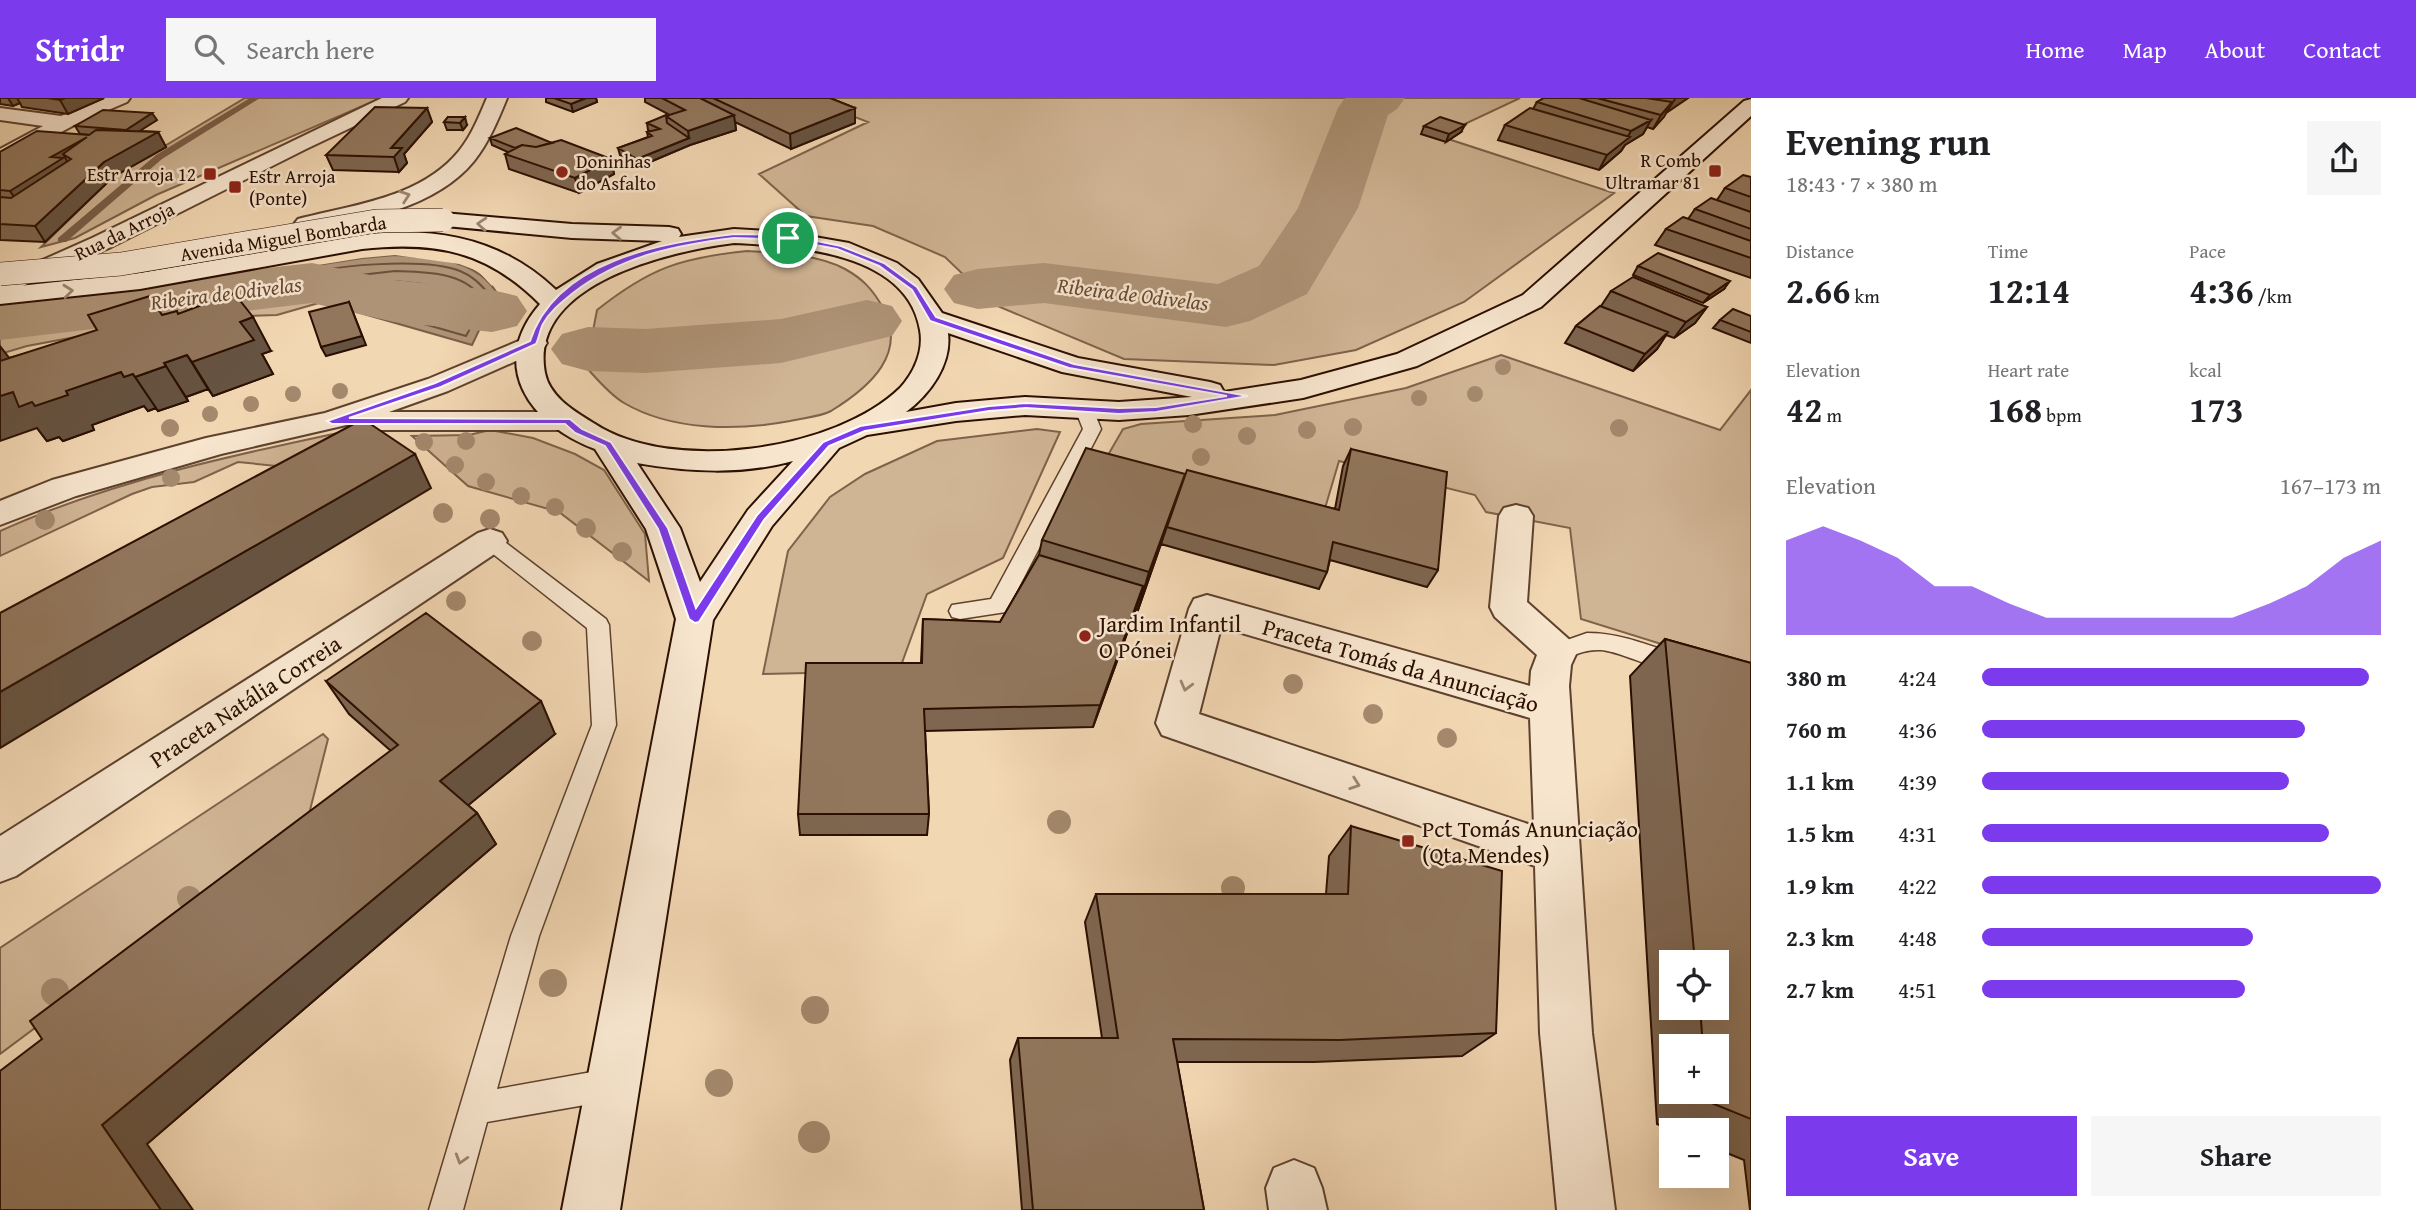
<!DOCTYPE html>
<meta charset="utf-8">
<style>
:root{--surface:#fff;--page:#f6f6f6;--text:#202124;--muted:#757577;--accent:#7c3aed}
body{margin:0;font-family:"Gentium Book Plus",serif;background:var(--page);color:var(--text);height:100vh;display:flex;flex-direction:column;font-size:26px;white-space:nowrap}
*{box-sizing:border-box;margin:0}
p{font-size:23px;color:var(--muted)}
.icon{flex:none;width:38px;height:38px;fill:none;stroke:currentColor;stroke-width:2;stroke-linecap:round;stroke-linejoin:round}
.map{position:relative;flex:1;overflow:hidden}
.side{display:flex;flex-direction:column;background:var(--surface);width:665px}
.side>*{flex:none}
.fabs{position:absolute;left:1659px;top:852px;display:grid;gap:14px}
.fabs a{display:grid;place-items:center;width:70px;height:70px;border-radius:0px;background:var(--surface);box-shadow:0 7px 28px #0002;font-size:35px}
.pin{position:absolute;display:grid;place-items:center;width:60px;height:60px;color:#fff;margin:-30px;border:4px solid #fff;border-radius:50%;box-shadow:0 2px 7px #0007}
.round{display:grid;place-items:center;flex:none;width:74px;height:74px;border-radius:0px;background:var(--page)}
.overview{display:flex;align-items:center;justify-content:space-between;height:119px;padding:0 35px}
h1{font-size:38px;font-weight:700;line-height:52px}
.metrics{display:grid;grid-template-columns:repeat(3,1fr);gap:10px;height:119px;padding:7px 35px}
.metrics div{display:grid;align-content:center}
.metrics b{font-size:35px;font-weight:700}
.metrics small{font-size:19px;font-weight:400}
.metrics p{font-size:19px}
.chart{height:196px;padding:14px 35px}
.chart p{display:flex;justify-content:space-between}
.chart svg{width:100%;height:126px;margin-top:7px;fill:var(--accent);opacity:.7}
.cta{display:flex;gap:14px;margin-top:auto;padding:14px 35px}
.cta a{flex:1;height:80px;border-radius:0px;background:var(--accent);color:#fff;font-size:28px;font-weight:700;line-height:80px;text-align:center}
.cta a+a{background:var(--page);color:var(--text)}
ul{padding:0 35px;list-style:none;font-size:23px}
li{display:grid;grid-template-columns:112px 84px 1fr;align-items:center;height:52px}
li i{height:18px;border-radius:9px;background:var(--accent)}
header{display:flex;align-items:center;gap:42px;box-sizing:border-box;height:98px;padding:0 35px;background:var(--accent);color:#fff}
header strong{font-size:33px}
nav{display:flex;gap:38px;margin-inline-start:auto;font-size:24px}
.search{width:490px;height:63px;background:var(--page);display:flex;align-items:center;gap:18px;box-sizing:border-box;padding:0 24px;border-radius:0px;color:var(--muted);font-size:26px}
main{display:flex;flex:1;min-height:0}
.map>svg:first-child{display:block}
.green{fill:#d0b595;stroke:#7e624a;stroke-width:2}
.water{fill:#ae9376;stroke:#7a5e47;stroke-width:2}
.pier{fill:#f2d7b3}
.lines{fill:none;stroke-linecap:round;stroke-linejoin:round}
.shore{stroke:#6c513b;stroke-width:2}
.stream{fill:#7a5e47;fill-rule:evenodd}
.river{fill:#ae9376;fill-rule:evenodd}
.service-casing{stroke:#5d412d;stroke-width:3}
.minor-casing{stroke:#5d412d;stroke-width:4}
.secondary-casing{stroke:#2b0f00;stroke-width:4}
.service{fill:#f7e5ce;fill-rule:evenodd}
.minor{fill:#f7e5ce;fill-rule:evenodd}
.secondary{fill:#f7e5ce;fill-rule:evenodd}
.secondary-bridge-casing{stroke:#2b0f00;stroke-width:24;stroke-linecap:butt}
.secondary-bridge{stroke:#f7e5ce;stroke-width:23}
.tree{fill:#a4896d}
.wall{fill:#7e6650;stroke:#2b0f00;stroke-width:2;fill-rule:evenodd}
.shaded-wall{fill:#665341;stroke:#2b0f00;stroke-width:2}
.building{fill:#92775d;stroke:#2b0f00;stroke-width:2}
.oneway{stroke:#9b8571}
.route{fill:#7c3aed;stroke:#fff;stroke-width:2;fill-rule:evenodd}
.poi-dot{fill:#8f2418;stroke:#f7e5ce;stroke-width:2.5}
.labels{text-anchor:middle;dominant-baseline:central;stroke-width:5;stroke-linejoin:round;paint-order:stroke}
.far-poi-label{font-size:19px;fill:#2b0f00;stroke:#f7e5ce;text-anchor:end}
.far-street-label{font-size:19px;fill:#2b0f00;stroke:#f7e5ce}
.far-water-label{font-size:21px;font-style:italic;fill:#664a35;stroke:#f7e5ce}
.poi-label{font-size:23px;fill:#2b0f00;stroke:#f7e5ce;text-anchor:start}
.street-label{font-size:23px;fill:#2b0f00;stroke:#f7e5ce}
</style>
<header>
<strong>Stridr</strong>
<div class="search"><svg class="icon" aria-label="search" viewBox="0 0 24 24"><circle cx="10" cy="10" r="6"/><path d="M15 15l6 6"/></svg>Search here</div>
<nav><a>Home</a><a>Map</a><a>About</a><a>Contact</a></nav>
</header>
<main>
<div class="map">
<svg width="1751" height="1112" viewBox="0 0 1751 1112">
<rect width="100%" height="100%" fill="#f2d7b3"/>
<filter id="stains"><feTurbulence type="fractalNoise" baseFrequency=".00286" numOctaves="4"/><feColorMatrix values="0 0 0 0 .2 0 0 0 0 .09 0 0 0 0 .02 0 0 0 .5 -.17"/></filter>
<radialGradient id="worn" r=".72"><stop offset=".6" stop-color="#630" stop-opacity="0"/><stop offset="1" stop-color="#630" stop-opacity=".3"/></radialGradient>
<path class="green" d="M245 0H381L156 97 75 140 41 149 113 79Z
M806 0H1520L1439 38 1614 95 1464 204 1356 252 1274 267 1124 261 995 207 945 159 873 128 806 118 759 76 868 24Z
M747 153C779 155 817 156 845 171 863 181 872 191 882 208 909 255 870 289 831 313 820 319 802 320 790 323 737 333 672 333 624 305 609 296 597 281 586 269L597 212C650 170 680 160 747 153Z
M252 177 322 204 277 217 211 219 134 228 27 248 0 256V212L135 197Z
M1501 257 1720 332 1751 292V574L1581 521 1570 430 1486 414 1475 397 1339 363 1323 417 1181 380 1093 383 1123 331 1141 326 1275 317 1406 290Z
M366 329 316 372 238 364 194 384 152 389 132 396 0 458V433C116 381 242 355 366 329Z
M1037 331 1060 334 1003 460 927 496 899 573 763 576 788 453 830 399 865 376 937 343Z
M490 332 533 340 575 356 604 372 645 436 649 483 559 414 468 388 412 338 469 337Z
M323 636 328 641 306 728 0 956V850Z"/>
<path class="water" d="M395 157C434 160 475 160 497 195L472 247 322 204 252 177 362 160Z"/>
<path class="pier" d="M395 153 460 162 480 170 494 184 492 188 478 173 459 166 395 157 362 160 249 178 252 174 361 156Z"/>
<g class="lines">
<path class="shore" d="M395 173C422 174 461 173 479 197L461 228 327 189 322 185 325 181Z
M395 183 423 186 464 196 466 200 456 215 372 189 374 185Z
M345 203 291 185 289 180C324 167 425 159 460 173 473 178 480 186 489 196L466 238 351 205"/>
<path class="stream" d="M250 0H260L162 61 66 144H58V140L156 57Z"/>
<path class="river" d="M1345 0H1405L1397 11 1388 17 1358 110 1307 196 1250 223 1226 229 1044 205 978 211 954 205 944 191 954 177 978 171 1044 165 1218 186 1259 168 1298 110 1338 10Z
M312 165 394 182 492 192 517 198 527 213 517 228 492 234 394 224 312 205 0 242V200Z
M867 202 892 208 902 223 892 238 781 265 645 275 588 273 562 266 551 251 562 236 588 229 645 231 781 221Z"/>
<defs>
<path id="service" d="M1084 306 1093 311 1101 331 1006 514 960 521 952 519 949 513 952 507 991 501 1083 331 1075 311Z
M490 436 497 438 606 521 609 527 616 627 539 838 497 991 614 970 625 975 630 986 625 997 614 1002 487 1024 463 1112H429L511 838 592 627 587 530 483 448 480 443 483 438Z
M1587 535C1622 535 1653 549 1686 560L1689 566 1686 572C1666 579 1625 554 1601 552 1584 551 1573 558 1558 563L1550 560 1547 554 1550 548Z"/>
<path id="minor" d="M103 0H130L127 4 78 25 0 67V51L43 28 0 22V10L61 18Z
M382 0H408L405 4 306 51 109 150 0 198V181L92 140Z
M487 0H507C498 22 489 44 474 63 436 110 362 123 306 133L298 131 294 126 298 121C352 107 421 100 459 53 472 37 479 18 487 0Z
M533 237 543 239 547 245 543 251 448 293 389 314H567L578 316 582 323 578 330 567 332H369L358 330 355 325 221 356 76 398 0 427V403L52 382 206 340 325 315 428 281Z
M1516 407 1528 410 1533 418 1527 504 1572 544 1577 554 1571 567 1569 588 1592 935 1615 1112H1557L1540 935 1535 768 1162 637 1156 625 1189 511 1194 501 1207 497 1530 588 1531 573 1537 557 1495 519 1490 509 1499 418 1504 410ZM1221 529 1530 620 1534 728 1199 616Z
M490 431 502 435 507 443 502 451 16 778 0 784V738L478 435Z
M1294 1062 1314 1070 1322 1090 1327 1112H1269L1266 1090 1274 1070Z"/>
<path id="secondary" d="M1751 1V18L1541 209 1417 268 1303 300 1189 317 1119 322 1025 317 956 323 867 337 839 350 772 428 713 522 620 1112H562L676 521 646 431 595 351C530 327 487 267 540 206 487 153 436 143 362 151L140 191 0 206V190L140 175 362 137C434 128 502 140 556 192L597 166 662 143 572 140 435 127 431 122 435 117 443 115 572 126 669 129 678 131 681 136 679 139 734 131 786 134 849 145 897 165 918 181 942 215 1078 260 1210 284 1220 287 1224 294 1301 282 1397 256 1523 197 1744 3ZM734 145C796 148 907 154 920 232 924 253 914 275 900 290 835 353 672 376 595 326 576 314 550 300 545 275 528 185 671 153 734 145ZM948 235 1062 274 1192 299 1119 304 1025 299 956 305 906 314C930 296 952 266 948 235ZM793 363 748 412 700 484 680 430 637 365C689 374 741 377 793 363Z"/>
</defs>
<use href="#service" class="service-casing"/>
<use href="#minor" class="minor-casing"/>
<use href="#secondary" class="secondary-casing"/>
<use href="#service" class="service"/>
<use href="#minor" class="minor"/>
<use href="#secondary" class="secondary"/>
<defs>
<path id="secondary-bridge" d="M0 176 121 166 376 123 443 122"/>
</defs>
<use href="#secondary-bridge" class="secondary-bridge-casing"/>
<use href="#secondary-bridge" class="secondary-bridge"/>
</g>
<g class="tree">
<circle cx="1503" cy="269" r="8"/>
<circle cx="340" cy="293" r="8"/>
<circle cx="293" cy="296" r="8"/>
<circle cx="1475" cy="296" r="8"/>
<circle cx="1419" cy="300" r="8"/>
<circle cx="251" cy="306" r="8"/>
<circle cx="210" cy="316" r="8"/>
<circle cx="1193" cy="326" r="9"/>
<circle cx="1353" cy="329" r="9"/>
<circle cx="170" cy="330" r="9"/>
<circle cx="1619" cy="330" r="9"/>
<circle cx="1307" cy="332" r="9"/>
<circle cx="1247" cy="338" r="9"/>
<circle cx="466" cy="343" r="9"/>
<circle cx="424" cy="344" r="9"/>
<circle cx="1201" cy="359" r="9"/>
<circle cx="455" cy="367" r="9"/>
<circle cx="171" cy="380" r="9"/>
<circle cx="486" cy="384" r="9"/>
<circle cx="521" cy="398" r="9"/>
<circle cx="555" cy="409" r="9"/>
<circle cx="443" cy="415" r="10"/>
<circle cx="490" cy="421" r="10"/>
<circle cx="45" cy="422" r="10"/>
<circle cx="586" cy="430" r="10"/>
<circle cx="622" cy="454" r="10"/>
<circle cx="456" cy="503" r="10"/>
<circle cx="532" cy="543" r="10"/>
<circle cx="1293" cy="586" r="10"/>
<circle cx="1373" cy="616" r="10"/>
<circle cx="1447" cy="640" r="10"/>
<circle cx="1059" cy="724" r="12"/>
<circle cx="1233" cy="790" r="12"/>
<circle cx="189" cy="800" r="12"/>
<circle cx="553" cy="885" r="14"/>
<circle cx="55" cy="894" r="14"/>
<circle cx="815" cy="912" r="14"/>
<circle cx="719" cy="985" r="14"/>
<circle cx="814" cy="1039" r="16"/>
</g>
<path class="wall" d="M0 0H104L68 16 22 9 20 5 13 8 0 6Z
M546 0H596L597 4 573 14 546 4Z
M645 0H830L855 10V25L791 51 735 24 736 32 690 47 638 69 620 57 618 50 648 39 647 34 650 33 648 32 647 25 670 17 645 4Z
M1544 0H1688L1666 15 1653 31 1647 29 1643 36 1625 47 1621 53 1599 72 1498 42 1505 27 1533 11 1537 4Z
M427 10 432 24 404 56 407 65 399 74 333 72 326 57Z
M448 19 467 27 463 32H447L444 24Z
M157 22 139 33 158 34 166 49 113 79 45 144 0 142V54L90 37 80 36 75 28Z
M1424 28 1461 34 1446 44 1421 36Z
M490 40 552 45 611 61 614 76 579 95 509 71 505 56 508 54 492 47Z
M1751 79V180L1655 147 1666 131 1688 121 1695 111 1717 102 1725 90Z
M1638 168 1724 191 1703 205 1633 177Z
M1611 193 1707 209 1695 225 1674 240 1666 237 1657 251 1633 273 1565 245 1576 228 1601 208Z
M179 216 271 253 262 256 273 276 213 298 208 291 186 299 188 303 158 313 156 310 148 313 144 308 92 327 94 332 63 343 59 339 47 343 37 330 9 260 162 217Z
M1751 218V245L1713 230 1720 222Z
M1351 351 1438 472 1427 489 1330 462 1327 474 1319 491 1161 446 1162 443 1138 512 1136 511 1093 629 925 633 929 716 927 737H800L798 716 921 565 923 521 1000 524 1039 457 1042 442 1185 376 1335 411 1343 368Z
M1665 541 1751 565V1112H1750L1744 1062 1717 1051V1032H1672L1657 1026 1630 578ZM1671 864H1717V910H1671ZM1671 948H1717V994H1671Z
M326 583 555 636 468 707 477 715 496 746 147 1046 42 941 391 653 349 616Z
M1351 728 1496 935 1462 958 1314 964H1177L1204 1112H1022L1010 962 1018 940H1102L1085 824 1096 796H1326L1329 758Z"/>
<path class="shaded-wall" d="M8 0H17L20 5 13 8Z
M65 0H104L68 16 60 2Z
M586 0H596L597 4 573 14 571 6Z
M1676 0H1688L1666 15 1675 1Z
M1672 4 1664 19 1653 31 1661 17Z
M427 10 432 24 404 56 407 65 399 74 391 50Z
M855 10V25L791 51 790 36Z
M152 15 157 22 130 39 126 32Z
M734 17 736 32 690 47 638 69 637 61 689 40 688 33Z
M465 19 467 27 463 32 460 25Z
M1651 22 1643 36 1625 47 1621 53 1599 72 1607 57 1627 40 1631 33Z
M1465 27 1461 34 1446 44 1449 36Z
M158 34 166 49 113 79 45 144 35 128 104 64Z
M87 39 71 61 63 56 70 68 20 108 10 93 51 59Z
M611 61 614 76 579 95 575 80Z
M1730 183 1724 191 1703 205 1710 197Z
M349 204 366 247 326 258 321 249Z
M1707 209 1695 225 1674 240 1686 224Z
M253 219 271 253 262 256 273 276 213 298 192 264 240 224Z
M1668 234 1657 251 1633 273 1645 256Z
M0 248 10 261 0 264Z
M187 257 208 291 186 299 164 265Z
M166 268 188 303 158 313 135 279Z
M121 274 133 276 156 310 148 313 144 308 92 327 94 332 63 343 59 339 47 343 37 330 0 343V298L13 294 32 304Z
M415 356 431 390 0 650V594Z
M1185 376 1162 443 1138 512 1149 474Z
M1143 488 1136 511 1093 629 1100 607Z
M541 603 555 636 460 714 440 683Z
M477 715 496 746 147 1046 193 1112H161L102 1027Z"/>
<path class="building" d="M47 0H65L60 2Z
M554 0H586L571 6Z
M662 0H700L734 17 688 33 666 18 685 12Z
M713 0H830L855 10 790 36Z
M1544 0H1579L1651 22 1631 33 1537 4Z
M1597 0H1646L1672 4 1661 17Z
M375 9 427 10 391 50H402L394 59 326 57Z
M1530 10 1630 39 1607 57 1505 27Z
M103 12 152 15 126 32 75 28Z
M666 17 667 18H666L667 25 689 40 637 61 618 50 652 38 647 34 660 31 647 25Z
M448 19H465L460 25 444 24Z
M1440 19 1465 27 1449 36 1424 28Z
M516 30 552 45 536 49 522 47 515 50 490 40Z
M96 32 158 34 104 64 35 128 0 126V99L11 100 71 61 63 56 87 39 51 59 63 60 10 93 0 92V54L37 33 89 37Z
M561 42 611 61 575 80 505 56 522 47 536 49Z
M1743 77 1751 79V99L1725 90Z
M1711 100 1751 114V131L1695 111Z
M1683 119 1751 143V160L1666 131Z
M1658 155 1730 183 1710 197 1638 168Z
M1633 179 1707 209 1686 224 1611 193Z
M234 195 253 219 240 224 254 242 192 264 187 257 164 265 166 268 135 279 133 276 124 279 121 274 66 293 68 297 35 308 32 304 19 309 13 294 0 298V263L97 232 88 217 150 198 162 217 177 213 178 216Z
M349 204 362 238 321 249 309 214Z
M1600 208 1668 234 1645 256 1576 228Z
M1733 211 1751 218V234L1720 222Z
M363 321 415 356 0 594V515Z
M1086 350 1185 376 1149 474 1042 442Z
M1351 351 1447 374 1438 472 1333 444 1327 474 1167 429 1187 372 1339 412Z
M1039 457 1143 488 1100 607 924 611 929 716H798L806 565H922L923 521 1000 524Z
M426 515 541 603 440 683 477 715 102 1027 161 1112H0V973L42 941 30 923 398 647 326 583Z
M1665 541 1751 565V1021L1709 1004 1708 994H1717V948H1703L1700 910H1717V864H1695Z
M1351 728 1502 773 1496 935 1340 942 1173 941 1204 1112H1033L1018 940H1118L1096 796H1348Z"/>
<defs><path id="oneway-chevron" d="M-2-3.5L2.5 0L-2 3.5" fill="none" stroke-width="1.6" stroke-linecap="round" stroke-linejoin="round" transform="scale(1.75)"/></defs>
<g class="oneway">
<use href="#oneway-chevron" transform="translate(405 98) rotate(-19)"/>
<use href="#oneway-chevron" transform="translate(482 126) rotate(-176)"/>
<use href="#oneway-chevron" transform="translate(617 135) rotate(-178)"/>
<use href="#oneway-chevron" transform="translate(68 193) rotate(-6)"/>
<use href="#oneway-chevron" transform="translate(1186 588) rotate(105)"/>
<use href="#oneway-chevron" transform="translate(1355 686) rotate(19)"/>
<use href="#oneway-chevron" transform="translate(461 1061) rotate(107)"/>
</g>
<path class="route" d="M734 136 788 137 841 148 884 165 917 189 936 219 1074 266 1248 298 1156 314 1119 316 1026 310 989 313 865 333 829 348 764 422 699 524 695 525 689 521 658 431 605 348 575 335 565 326H332L327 323 435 285 530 243C556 162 662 145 734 136ZM734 140 788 142 837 151 879 168 912 192 930 223 1069 270 1227 298 1156 309 1119 310 1026 305 989 308 860 328 823 344 757 417 696 510 668 430 611 344 582 331 570 321 349 320 441 289 536 246C539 240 540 232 543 226 550 213 562 204 573 195 621 158 676 147 734 140Z"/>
<g class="poi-dot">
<rect x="1708" y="66" width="14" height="14" rx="3.5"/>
<circle cx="562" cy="74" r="7"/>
<rect x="203" y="69" width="14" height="14" rx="3.5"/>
<rect x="228" y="82" width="14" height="14" rx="3.5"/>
<circle cx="1085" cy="538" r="7"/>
<rect x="1401" y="736" width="14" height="14" rx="3.5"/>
</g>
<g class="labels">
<g class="far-poi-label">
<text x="1701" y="62">R Comb<tspan x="1701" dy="22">Ultramar 81</tspan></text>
<text x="576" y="63" text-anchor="start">Doninhas<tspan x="576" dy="22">do Asfalto</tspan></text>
<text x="196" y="76">Estr Arroja 12</text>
<text x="249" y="78" text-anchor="start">Estr Arroja<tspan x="249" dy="22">(Ponte)</tspan></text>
</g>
<g class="far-street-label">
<text transform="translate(124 133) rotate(-26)">Rua da Arroja</text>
<text transform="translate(283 140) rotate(-9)">Avenida Miguel Bombarda</text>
</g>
<g class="far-water-label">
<text transform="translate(226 195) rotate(-7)">Ribeira de Odivelas</text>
<text transform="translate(1133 196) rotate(7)">Ribeira de Odivelas</text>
</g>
<g class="poi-label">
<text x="1099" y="525">Jardim Infantil<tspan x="1099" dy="26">O Pónei</tspan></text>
<text x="1422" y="730">Pct Tomás Anunciação<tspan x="1422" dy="26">(Qta Mendes)</tspan></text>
</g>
<g class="street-label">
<text transform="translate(1401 567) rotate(16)">Praceta Tomás da Anunciação</text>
<text transform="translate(245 603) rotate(-33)">Praceta Natália Correia</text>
</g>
</g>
<rect width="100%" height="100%" filter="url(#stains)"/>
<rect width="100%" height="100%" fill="url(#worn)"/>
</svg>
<div class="fabs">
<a><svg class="icon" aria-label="locate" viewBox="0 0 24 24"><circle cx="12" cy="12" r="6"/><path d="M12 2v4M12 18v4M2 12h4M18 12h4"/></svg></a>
<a>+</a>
<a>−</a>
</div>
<div class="pin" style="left:788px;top:140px;background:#1e9e55"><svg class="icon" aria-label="arrive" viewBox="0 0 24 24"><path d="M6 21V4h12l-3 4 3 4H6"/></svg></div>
</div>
<section class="side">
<div class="overview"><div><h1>Evening run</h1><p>18:43 · 7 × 380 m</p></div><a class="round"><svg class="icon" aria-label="share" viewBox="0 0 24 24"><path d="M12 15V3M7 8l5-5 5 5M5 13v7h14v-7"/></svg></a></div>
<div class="metrics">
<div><p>Distance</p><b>2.66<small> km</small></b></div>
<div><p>Time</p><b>12:14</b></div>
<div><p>Pace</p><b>4:36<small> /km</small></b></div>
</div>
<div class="metrics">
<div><p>Elevation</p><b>42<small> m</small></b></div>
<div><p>Heart rate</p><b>168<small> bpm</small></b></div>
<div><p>kcal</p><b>173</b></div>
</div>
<div class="chart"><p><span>Elevation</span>167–173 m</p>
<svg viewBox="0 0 160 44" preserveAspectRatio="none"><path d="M0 44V11L10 6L20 11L30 17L40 27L50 27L60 33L70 38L80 38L90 38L100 38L110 38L120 38L130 33L140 27L150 17L160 11V44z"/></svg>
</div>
<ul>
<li><b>380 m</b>4:24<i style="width:97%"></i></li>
<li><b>760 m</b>4:36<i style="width:81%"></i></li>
<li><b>1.1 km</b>4:39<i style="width:77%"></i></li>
<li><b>1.5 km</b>4:31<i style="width:87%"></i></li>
<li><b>1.9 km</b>4:22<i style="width:100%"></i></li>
<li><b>2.3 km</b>4:48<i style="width:68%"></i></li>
<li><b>2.7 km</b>4:51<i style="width:66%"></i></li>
</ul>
<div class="cta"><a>Save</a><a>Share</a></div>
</section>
</main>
